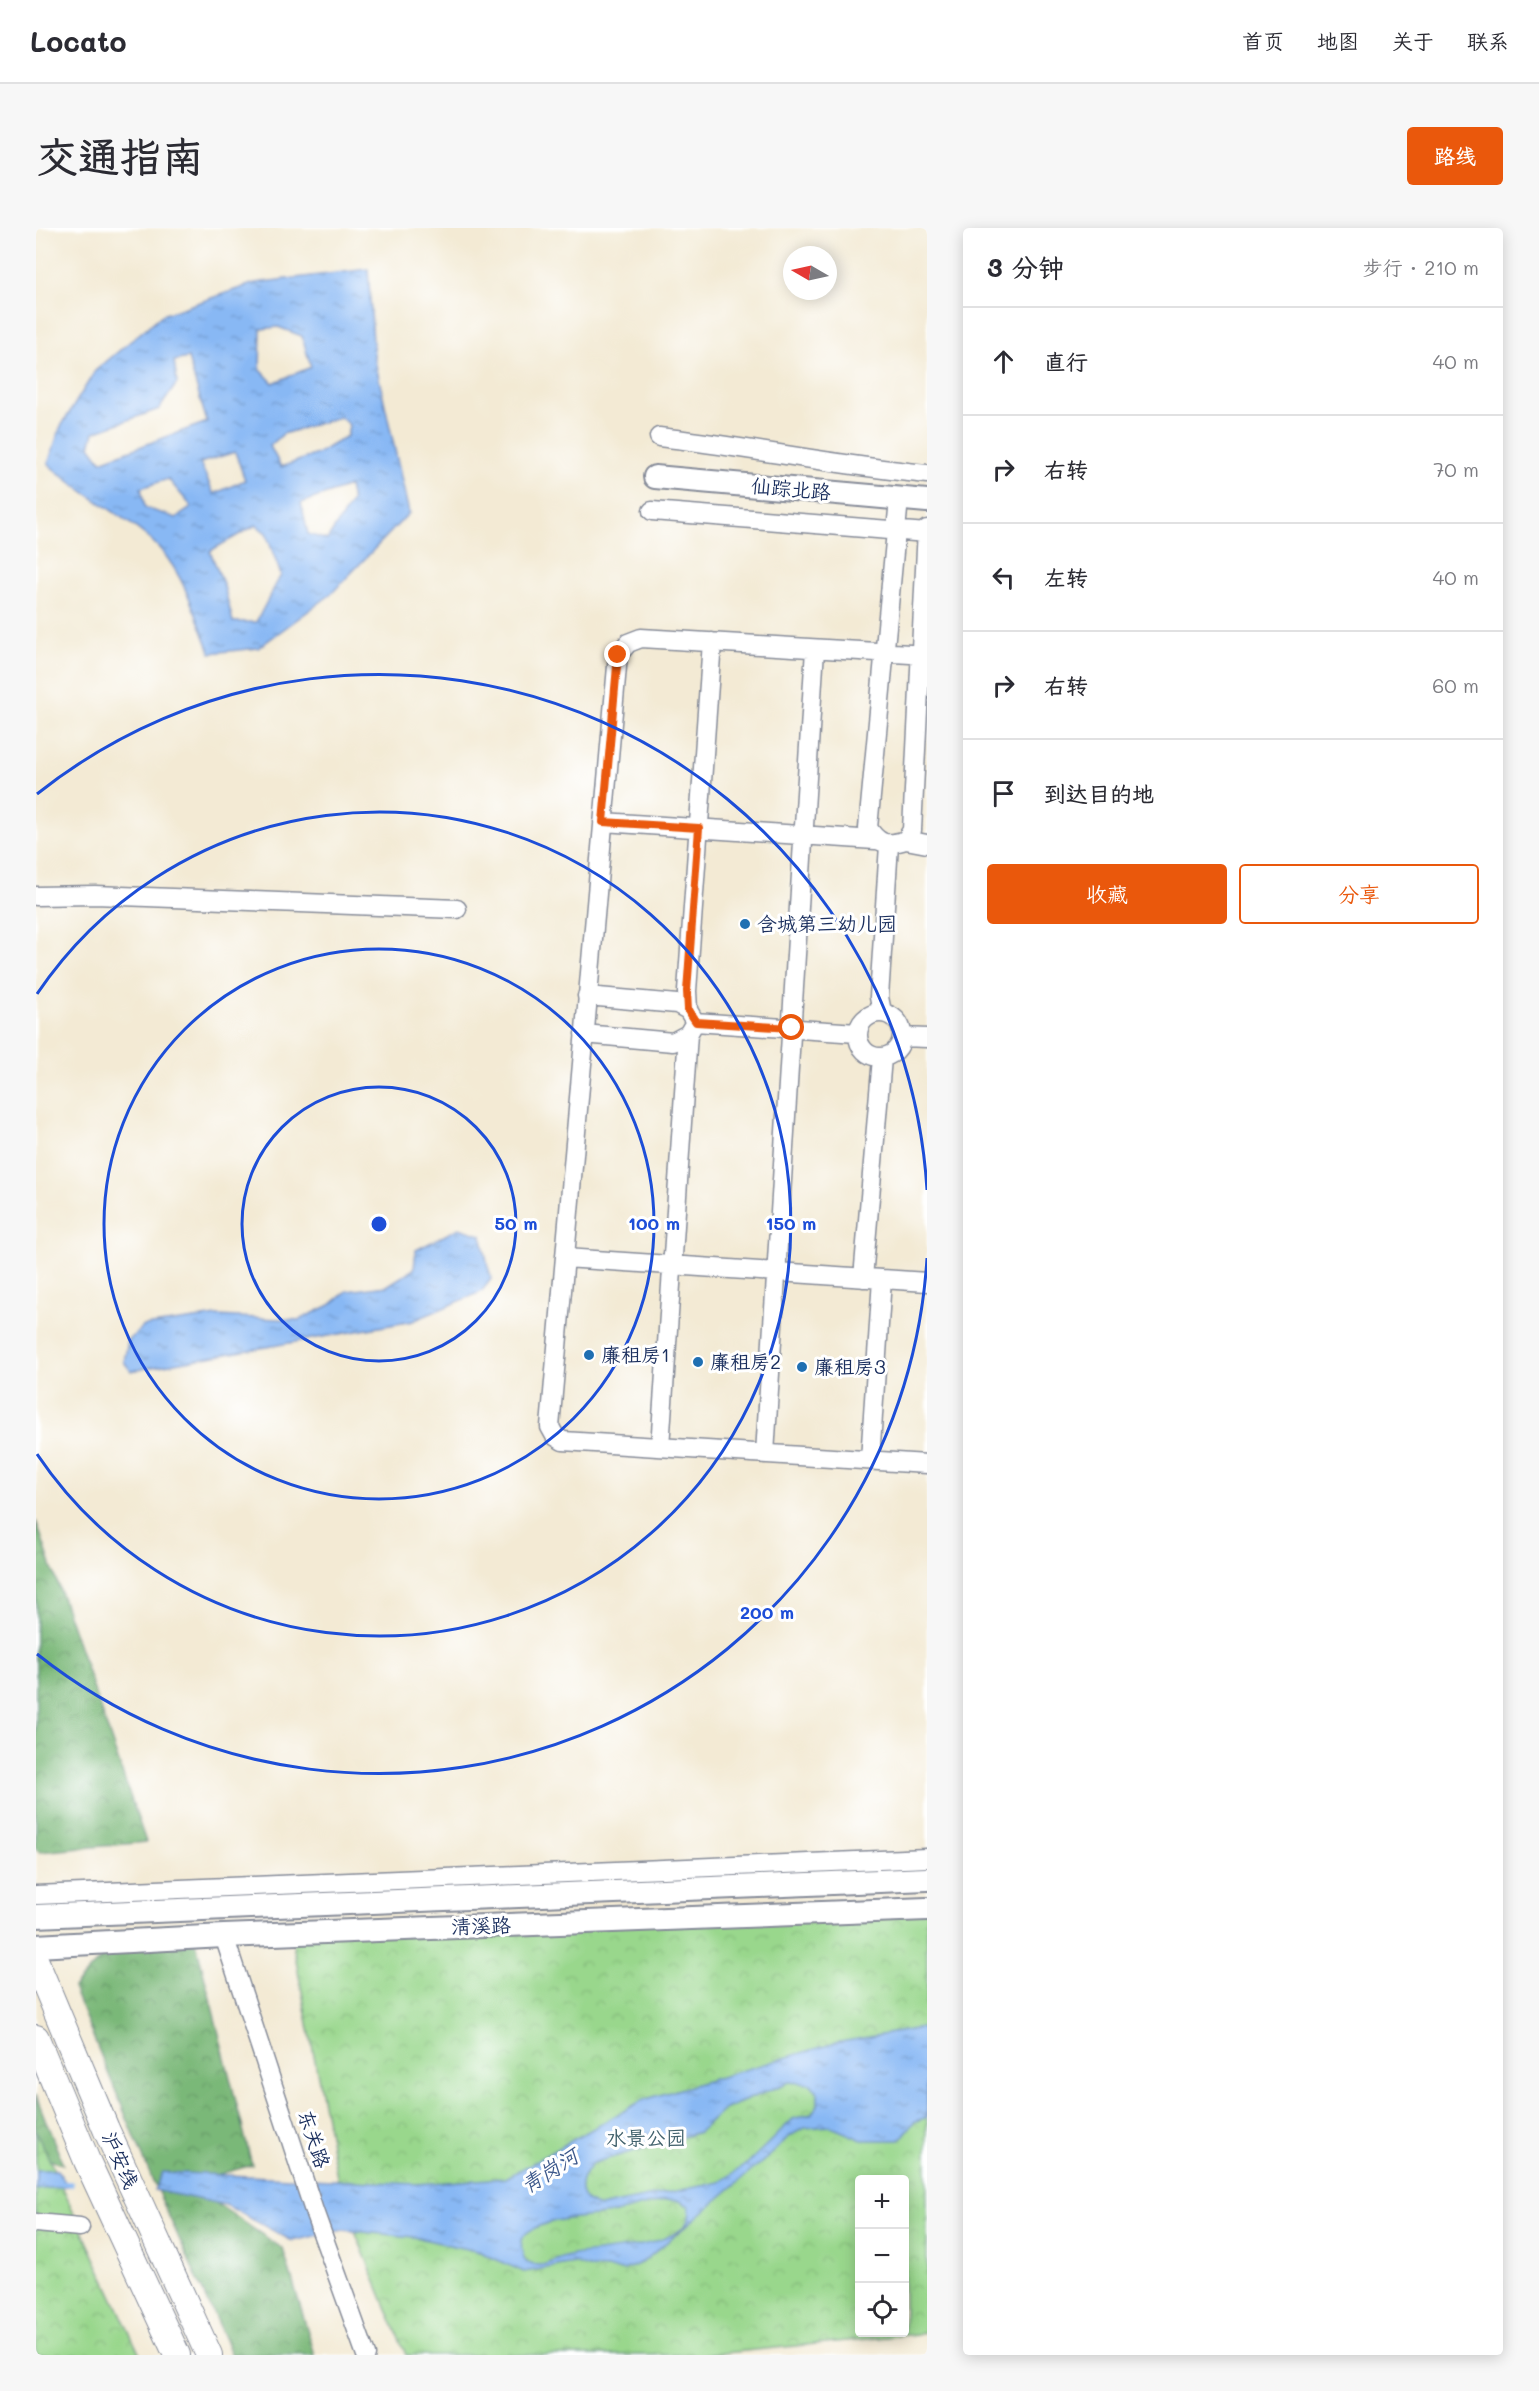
<!DOCTYPE html>
<html lang="zh">
<meta charset="utf-8">
<style>
:root{--surface:#fff;--page:#f7f7f7;--text:#2b2b33;--muted:#7c7c81;--line:#e1e1e2;--accent:#ea580c}
body{margin:0;font-family:Mali,"LXGW WenKai TC",sans-serif;background:var(--page);color:var(--text)}
.controls{position:absolute;right:18px;bottom:18px;display:grid;overflow:hidden;border-radius:6px;box-shadow:0 3px 15px #0003}
.controls button{width:54px;height:54px;display:grid;place-items:center;padding:0;border:0;border-bottom:2px solid var(--line);background:var(--surface);color:var(--text);font:30px sans-serif}
.compass{position:absolute;left:747px;top:18px;width:54px;height:54px;border-radius:50%;background:var(--surface);box-shadow:0 3px 15px #0003;rotate:279deg}
.stop{position:absolute;width:18px;height:18px;margin:-14px;border:4px solid #ea580c;border-radius:50%;background:#fff}
.stop.end{background:#ea580c;border-color:#fff;box-shadow:0 2px 6px #0008}
.list{margin:0;padding:0;list-style:none}
h2{display:flex;justify-content:space-between;align-items:center;height:78px;margin:0;padding:0 24px;font-size:26px}
h2 small{font-size:20px;font-weight:400;color:var(--muted)}
.list li{display:grid;grid-template-columns:39px 1fr auto;gap:18px;align-items:center;box-sizing:border-box;height:108px;padding:0 24px;border-top:2px solid var(--line)}
.list b{display:block;font-size:22px;white-space:nowrap}
.list em{font-size:20px;font-style:normal;color:var(--muted)}
.actions{display:flex;gap:12px;padding:18px 24px}
.actions a{flex:1;padding:14px 0;border:2px solid var(--accent);border-radius:6px;text-align:center;font-size:21px;color:var(--accent)}
.actions .main{background:var(--accent);color:#fff}
.icon{flex:none;width:33px;height:33px;fill:none;stroke:currentColor;stroke-width:2;stroke-linecap:round;stroke-linejoin:round}
.map{position:relative;flex:none;width:891px;height:2127px;overflow:hidden;border-radius:6px}
header{display:flex;align-items:center;gap:36px;box-sizing:border-box;height:84px;padding:0 30px;background:var(--surface);border-bottom:2px solid var(--line)}
header strong{font-size:28px}
nav{display:flex;gap:33px;margin-inline-start:auto;font-size:21px}
.intro{display:flex;align-items:center;justify-content:space-between;box-sizing:border-box;height:144px;padding:0 36px}
h1{margin:0;font-size:42px}
.button{padding:15px 27px;border-radius:6px;background:var(--accent);color:#fff;font-size:21px;font-weight:700}
main{display:flex;gap:36px;padding:0 36px}
aside{flex:1;background:var(--surface);border-radius:6px;box-shadow:0 3px 15px #0003}
.map>svg:first-child{display:block}
.forest{fill:url(#forest-crowns);stroke:#4a746b;stroke-width:1.5}
.park{fill:url(#park-crowns);stroke:#5a8375;stroke-width:1.5;fill-rule:evenodd}
.water{fill:url(#water-ripples);stroke:#5274a9;stroke-width:1.5;fill-rule:evenodd}
.lines{fill:none;stroke-linecap:round;stroke-linejoin:round}
.stream{stroke:#88b8f4;stroke-width:5}
.minor-casing{stroke:#878c99;stroke-width:21}
.major-casing{stroke:#878c99;stroke-width:26}
.highway-casing{stroke:#878c99;stroke-width:28}
.minor{stroke:#fff;stroke-width:18}
.major{stroke:#fff;stroke-width:22}
.highway{stroke:#fff;stroke-width:26}
.route{stroke:#ea580c;stroke-width:8}
.ring{fill:none;stroke:#1d4ed8;stroke-width:3}
.poi-dot{fill:#1f6fb2;stroke:#fff;stroke-width:2}
.labels{text-anchor:middle;stroke-width:6;stroke-linejoin:round;paint-order:stroke}
.street-label{font-size:20px;fill:#1b2f5e;stroke:#fff}
.poi-label{font-size:20px;fill:#1b2f5e;stroke:#fff;text-anchor:start}
.park-label{font-size:20px;fill:#41616c;stroke:#fff}
.water-label{font-size:21px;font-style:italic;fill:#3c588b;stroke:#fff}
.centre{fill:#1d4ed8;stroke:#fff;stroke-width:3}
.ring-label{font-size:18px;text-anchor:middle;font-weight:bold;fill:#1d4ed8;stroke:#fff;stroke-width:6;stroke-linejoin:round;paint-order:stroke}
</style>
<header>
<strong>Locato</strong>
<nav><a>首页</a><a>地图</a><a>关于</a><a>联系</a></nav>
</header>
<div class="intro"><h1>交通指南</h1><a class="button">路线</a></div>
<main>
<div class="map">
<svg width="891" height="2127" viewBox="0 0 891 2127">
<defs>
<pattern id="forest-crowns" width="20" height="18" patternUnits="userSpaceOnUse" patternTransform="scale(1.5)"><rect width="20" height="18" fill="#7ab878"/><path d="M2 6a3 3 0 1 1 6 0M12 15a3 3 0 1 1 6 0" fill="none" stroke="#639666"/></pattern>
<pattern id="park-crowns" width="20" height="18" patternUnits="userSpaceOnUse" patternTransform="scale(1.5)"><rect width="20" height="18" fill="#99d78c"/><path d="M2 6a3 3 0 1 1 6 0M12 15a3 3 0 1 1 6 0" fill="none" stroke="#83b97b"/></pattern>
<pattern id="water-ripples" width="26" height="14" patternUnits="userSpaceOnUse" patternTransform="scale(1.5)"><rect width="26" height="14" fill="#88b8f4"/><path d="M2 4q2-2 4 0t4 0M15 11q2-2 4 0t4 0" fill="none" stroke="#6e96c9"/></pattern>
</defs>
<rect width="100%" height="100%" fill="#fff"/>
<filter id="ink" filterUnits="userSpaceOnUse"><feTurbulence type="fractalNoise" baseFrequency=".0167" numOctaves="2"/><feDisplacementMap in="SourceGraphic" scale="12" xChannelSelector="R" yChannelSelector="G"/><feConvolveMatrix kernelMatrix="1 2 1 2 8 2 1 2 1" color-interpolation-filters="sRGB"/></filter>
<filter id="wash" filterUnits="userSpaceOnUse"><feTurbulence type="fractalNoise" baseFrequency=".008" numOctaves="4" result="noise"/><feDisplacementMap in="SourceGraphic" scale="24" xChannelSelector="R" yChannelSelector="G"/><feGaussianBlur stdDeviation="1.35" result="paint"/><feColorMatrix in="noise" values="0 0 0 0 0 0 0 0 0 0 0 0 0 0 0 0 0 1.4 0 .05"/><feComposite in="paint" operator="in"/></filter>
<g filter="url(#wash)">
<rect width="100%" height="100%" fill="#f3ead4"/>
<path class="forest" d="M0,1293L110,1614L3,1624L0,1621Z
M160,1715L216,1937L151,1955L247,2021L279,2127H196L116,1951L37,1760L72,1722Z
M0,1868L27,1936L0,1928Z"/>
<path class="park" d="M891,1681V2105L668,2127H370L305,1970L255,1706ZM824,1952H868V2104H824Z
M0,1903L104,2127H0Z"/>
<path class="water" d="M332,41L338,128L373,285L294,367L222,420L175,425C159,387 147,340 115,312C83,284 44,265 12,236L24,200L59,143L126,87L219,55ZM242,99L266,108L275,139L237,155L224,141L225,101ZM152,130L171,194L65,233L54,218L58,204L123,181L141,155L138,133ZM304,189L313,197L311,208L281,226L245,239L234,218L247,206ZM199,224L209,252L178,266L164,235ZM132,251L156,279L140,290L109,280L105,260ZM313,258L316,273L291,312L272,306L265,275ZM220,297L230,305L245,347L220,394H197L188,358L174,323Z
M423,1000L445,1007L455,1051L445,1064L377,1093L95,1143L88,1134L92,1113L108,1098L181,1088L263,1092L294,1077L311,1063L351,1058L378,1041L380,1022Z
M891,1799V1889L878,1894L864,1912H826L793,1898L768,1900L752,1909L738,1924L607,2034L588,2042L552,2040L538,2035L488,2044L444,2024L378,2009L307,2002L256,2013L190,1977L118,1962L127,1944L380,1956L470,1950L607,1872L799,1815ZM753,1854L775,1856L782,1865V1877L775,1886L757,1891L712,1935L684,1954L564,1979C537,1971 542,1951 557,1935L663,1904L687,1882ZM629,1972L644,1973L653,1978C664,2019 562,2023 537,2027C519,2030 508,2043 490,2034C485,2025 482,2011 492,2004C516,1988 547,1991 574,1986C593,1982 611,1977 629,1972Z
M0,1942H21L32,1958L0,1962Z"/>
<g class="lines">
<path class="stream" d="M23,1955L35,1956"/>
</g>
</g>
<g filter="url(#ink)">
<g class="lines">
<g class="minor-casing">
<path id="minor" d="M623,209C713,219 801,238 891,246
M863,271L832,600C843,617 851,618 870,612L876,602L891,301
M616,283L891,305
M891,427L605,410L592,415L582,427L514,1199L519,1208L527,1213L891,1236
M567,594L839,612
M870,612L891,616
M0,668L59,667L421,681
M652,782L651,763L676,414
M846,784L843,769L853,617
M822 807a22 22 0 1 1 44 0a22 22 0 1 1-44 0Z
M659,794L821,805
M548,806L637,814L652,806L659,794L652,782L641,776L551,768
M866,809L891,810
M529,1030L891,1054
M827,1050L846,830
M624,1219L652,806
M729,1226L779,421
M834,1232L846,1051
M0,1667L891,1630
M188,1708L278,1983L330,2127
M0,1995L44,1999"/>
</g>
<g class="major-casing">
<path id="major" d="M619,249L891,273
M0,1688L891,1651
M0,1718L188,1708L891,1681"/>
</g>
<g class="highway-casing">
<path id="highway" d="M0,1734L70,1901L173,2127
M0,1810L51,1933L141,2127"/>
</g>
<use href="#minor" class="minor"/>
<use href="#major" class="major"/>
<use href="#highway" class="highway"/>
</g>
</g>
<g class="lines" filter="url(#ink)">
<path class="route" d="M582,427L567,594L663,600L651,763L652,782L660,794L756,800"/>
</g>
<g class="ring">
<circle cx="343" cy="996" r="137"/>
<circle cx="343" cy="996" r="275"/>
<path d="M1 766A412 412 0 1 1 1 1226"/>
<path d="M891 1030A549 549 0 0 1 1 1426M1 566A549 549 0 0 1 891 962"/>
</g>
<g class="poi-dot">
<circle cx="709" cy="696" r="6"/>
<circle cx="553" cy="1127" r="6"/>
<circle cx="662" cy="1134" r="6"/>
<circle cx="766" cy="1139" r="6"/>
</g>
<g class="labels">
<g class="street-label">
<text transform="translate(755 261) rotate(5)" y="7">仙踪北路</text>
<text transform="translate(445 1698) rotate(-2)" y="7">清溪路</text>
<text transform="translate(278 1911) rotate(72)" y="7">东关路</text>
<text transform="translate(84 1932) rotate(66)" y="7">沪安线</text>
</g>
<g class="poi-label">
<text x="721" y="703">含城第三幼儿园</text>
<text x="565" y="1134">廉租房1</text>
<text x="674" y="1141">廉租房2</text>
<text x="778" y="1146">廉租房3</text>
</g>
<g class="park-label">
<text x="610" y="1917">水景公园</text>
</g>
<g class="water-label">
<text transform="translate(514 1943) rotate(-32)" y="7">青岗河</text>
</g>
</g>
<circle cx="343" cy="996" r="9" class="centre"/>
<g class="ring-label">
<text x="480" y="1002">50 m</text>
<text x="618" y="1002">100 m</text>
<text x="755" y="1002">150 m</text>
<text x="731" y="1391">200 m</text>
</g>
</svg>
<div class="controls">
<button>+</button>
<button>−</button>
<button><svg class="icon" aria-label="locate" viewBox="0 0 24 24"><circle cx="12" cy="12" r="6"/><path d="M12 2v4M12 18v4M2 12h4M18 12h4"/></svg></button>
</div>
<svg class="compass" viewBox="-18 -18 36 36"><path d="M0-13l5 13h-10z" fill="#e53935"/><path d="M0 13l5-13h-10z" fill="#7c7c81"/></svg>
<div class="stop" style="left:756px;top:800px"></div>
<div class="stop end" style="left:582px;top:427px"></div>
</div>
<aside>
<h2>3 分钟<small>步行 · 210 m</small></h2>
<ul class="list">
<li><svg class="icon" aria-label="ahead" viewBox="0 0 24 24"><path d="M12 20V5M6 11l6-6 6 6"/></svg><div><b>直行</b></div><em>40 m</em></li>
<li><svg class="icon" aria-label="right" viewBox="0 0 24 24"><path d="M7 20v-9h11M14 6l5 5-5 5"/></svg><div><b>右转</b></div><em>70 m</em></li>
<li><svg class="icon" aria-label="left" viewBox="0 0 24 24"><path d="M17 20v-9H6M10 6l-5 5 5 5"/></svg><div><b>左转</b></div><em>40 m</em></li>
<li><svg class="icon" aria-label="right" viewBox="0 0 24 24"><path d="M7 20v-9h11M14 6l5 5-5 5"/></svg><div><b>右转</b></div><em>60 m</em></li>
<li><svg class="icon" aria-label="arrive" viewBox="0 0 24 24"><path d="M6 21V4h12l-3 4 3 4H6"/></svg><div><b>到达目的地</b></div></li>
</ul>
<div class="actions"><a class="main">收藏</a><a>分享</a></div>
</aside>
</main>
